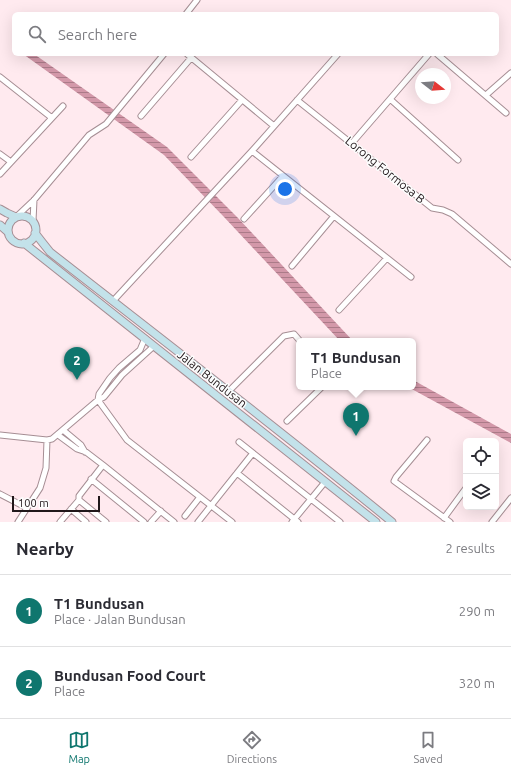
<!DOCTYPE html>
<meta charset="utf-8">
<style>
:root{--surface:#fff;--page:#f2f2f3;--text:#2b2b33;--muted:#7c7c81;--line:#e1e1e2;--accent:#0f766e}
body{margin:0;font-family:Ubuntu,sans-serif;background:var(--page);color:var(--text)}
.controls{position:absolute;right:12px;bottom:12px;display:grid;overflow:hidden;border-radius:6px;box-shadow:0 4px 16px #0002}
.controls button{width:36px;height:36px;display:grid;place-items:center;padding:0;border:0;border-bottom:1px solid var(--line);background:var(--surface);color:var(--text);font:20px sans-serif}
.compass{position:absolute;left:415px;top:68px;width:36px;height:36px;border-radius:50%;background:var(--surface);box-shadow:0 4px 16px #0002;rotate:107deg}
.scale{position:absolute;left:12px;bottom:10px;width:88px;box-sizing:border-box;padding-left:4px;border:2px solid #20171a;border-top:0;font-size:11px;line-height:14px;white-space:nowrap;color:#20171a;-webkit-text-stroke:3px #fdfdfd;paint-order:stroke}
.you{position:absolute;left:285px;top:189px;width:14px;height:14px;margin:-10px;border:3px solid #fff;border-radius:50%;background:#1a73e8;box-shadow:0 0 0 6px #1a73e833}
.badge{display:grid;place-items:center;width:26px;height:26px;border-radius:50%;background:var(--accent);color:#fff;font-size:13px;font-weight:700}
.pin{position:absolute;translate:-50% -33px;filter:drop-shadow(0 1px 2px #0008)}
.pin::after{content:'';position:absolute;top:21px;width:14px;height:12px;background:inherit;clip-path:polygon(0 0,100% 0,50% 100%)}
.popup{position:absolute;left:296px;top:338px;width:120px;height:52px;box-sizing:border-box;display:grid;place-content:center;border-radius:6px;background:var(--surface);filter:drop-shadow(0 1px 3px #0005);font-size:13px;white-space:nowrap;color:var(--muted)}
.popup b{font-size:15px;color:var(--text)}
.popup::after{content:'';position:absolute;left:50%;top:100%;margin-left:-8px;border:8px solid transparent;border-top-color:var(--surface)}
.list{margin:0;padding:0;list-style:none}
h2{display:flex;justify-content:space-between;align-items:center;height:52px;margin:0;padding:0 16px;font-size:17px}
h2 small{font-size:13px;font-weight:400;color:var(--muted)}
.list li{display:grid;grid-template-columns:26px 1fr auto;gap:12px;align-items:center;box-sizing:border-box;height:72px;padding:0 16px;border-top:1px solid var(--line)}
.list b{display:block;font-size:15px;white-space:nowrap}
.list p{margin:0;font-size:13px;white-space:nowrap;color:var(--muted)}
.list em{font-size:13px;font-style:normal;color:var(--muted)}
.icon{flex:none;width:22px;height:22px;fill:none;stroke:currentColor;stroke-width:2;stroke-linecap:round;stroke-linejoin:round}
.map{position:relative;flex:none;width:511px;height:522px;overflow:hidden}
.search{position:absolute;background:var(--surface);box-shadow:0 4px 16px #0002;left:12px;right:12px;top:12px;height:44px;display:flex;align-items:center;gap:10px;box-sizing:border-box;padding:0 14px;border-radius:6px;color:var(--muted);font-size:15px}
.sheet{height:196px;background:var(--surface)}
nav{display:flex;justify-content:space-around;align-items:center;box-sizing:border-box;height:56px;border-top:1px solid var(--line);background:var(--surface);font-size:11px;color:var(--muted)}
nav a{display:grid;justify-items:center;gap:2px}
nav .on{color:var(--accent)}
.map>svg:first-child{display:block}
.water{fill:url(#water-rules)}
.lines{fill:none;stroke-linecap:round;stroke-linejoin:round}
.minor-casing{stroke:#a68e94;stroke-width:7}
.secondary-casing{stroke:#a68e94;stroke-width:9}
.minor{stroke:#fff;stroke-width:5}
.secondary{stroke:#c3e2ea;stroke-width:7}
.labels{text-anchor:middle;stroke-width:3;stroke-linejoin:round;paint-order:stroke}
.street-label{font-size:12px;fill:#20171a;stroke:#fdfdfd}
</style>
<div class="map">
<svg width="511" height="522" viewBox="0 0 511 522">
<defs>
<pattern id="water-rules" width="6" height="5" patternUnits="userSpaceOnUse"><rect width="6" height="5" fill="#d398a9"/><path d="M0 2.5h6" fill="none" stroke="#ab7b89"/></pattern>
</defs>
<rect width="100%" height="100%" fill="#ffeaef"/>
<path class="water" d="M23,54H34L167,147L238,218L353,341H340L224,217L164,155Z
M413,380L511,434V443L408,387H413Z"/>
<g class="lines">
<g class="minor-casing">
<path id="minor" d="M186,14L197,0
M187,54L274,126
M437,54L506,113
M0,77L52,118
M486,95L511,73
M390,99L458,160
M297,100L432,208L443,210L452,214L511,264
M141,116L191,58
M352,143L429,54
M252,151L411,277
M0,154L11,162
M191,157L242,100
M0,174L63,106
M16,217L34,200L89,135L106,124L164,54
M244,219L283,176
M33,221L34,200
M292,266L334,216
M113,301L252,151L338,54
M339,310L387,258
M145,338L140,350L119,368L110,378L99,394L98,400L127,440L232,522
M229,391L284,336L294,334L300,341
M287,421L322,387
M63,430L81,445L85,452
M0,435L47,440L52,439L98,400L104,397L122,375L154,346
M58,435L77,449L86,452L103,465L174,522
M427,440L396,477L394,481L450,522
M239,442L340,522
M103,465L79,496V500L106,522
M237,473L298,522
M91,479L144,522
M0,494L27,508
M71,509L86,522
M185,516L200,497
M444,518L466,488
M18,522L40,488L46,468L47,440
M60,522L79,500
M151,522L161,511
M198,522L253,453
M292,522L325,482
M492,522L511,498"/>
</g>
<g class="secondary-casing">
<path id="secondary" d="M0,209L7,213L16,217
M8 230a14 14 0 1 1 28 0a14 14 0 1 1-28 0Z
M0,225L8,232
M35,233L42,242L50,252C165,342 280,430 392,522
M24,243L376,522"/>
</g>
<use href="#minor" class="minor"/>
<use href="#secondary" class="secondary"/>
</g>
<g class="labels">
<g class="street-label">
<text transform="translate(385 170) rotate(39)" y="4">Lorong Formosa B</text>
<text transform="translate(212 379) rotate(38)" y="4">Jalan Bundusan</text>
</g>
</g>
</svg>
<div class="controls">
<button><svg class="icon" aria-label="locate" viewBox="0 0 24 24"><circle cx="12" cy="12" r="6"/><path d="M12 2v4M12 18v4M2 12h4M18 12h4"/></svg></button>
<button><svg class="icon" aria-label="layers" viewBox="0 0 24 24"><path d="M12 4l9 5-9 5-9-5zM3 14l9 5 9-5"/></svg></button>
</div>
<svg class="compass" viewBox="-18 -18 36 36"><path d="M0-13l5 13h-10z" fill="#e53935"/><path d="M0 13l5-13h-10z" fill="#7c7c81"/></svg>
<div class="scale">100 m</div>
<div class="you"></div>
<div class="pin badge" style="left:356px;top:436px">1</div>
<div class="popup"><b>T1 Bundusan</b>Place</div>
<div class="pin badge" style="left:77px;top:380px">2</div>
<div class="search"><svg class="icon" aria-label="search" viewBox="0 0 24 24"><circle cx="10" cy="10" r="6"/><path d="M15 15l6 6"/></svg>Search here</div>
</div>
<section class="sheet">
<h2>Nearby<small>2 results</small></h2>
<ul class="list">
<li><span class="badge">1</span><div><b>T1 Bundusan</b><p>Place · Jalan Bundusan</p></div><em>290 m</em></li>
<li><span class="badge">2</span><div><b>Bundusan Food Court</b><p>Place</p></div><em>320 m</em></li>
</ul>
</section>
<nav>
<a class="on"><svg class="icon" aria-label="map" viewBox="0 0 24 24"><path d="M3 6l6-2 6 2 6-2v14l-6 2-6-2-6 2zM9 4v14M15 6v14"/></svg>Map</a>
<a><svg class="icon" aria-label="directions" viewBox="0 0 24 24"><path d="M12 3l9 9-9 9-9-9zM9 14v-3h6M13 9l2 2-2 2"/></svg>Directions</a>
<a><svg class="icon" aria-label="saved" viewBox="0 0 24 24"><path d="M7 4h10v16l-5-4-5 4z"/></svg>Saved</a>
</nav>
